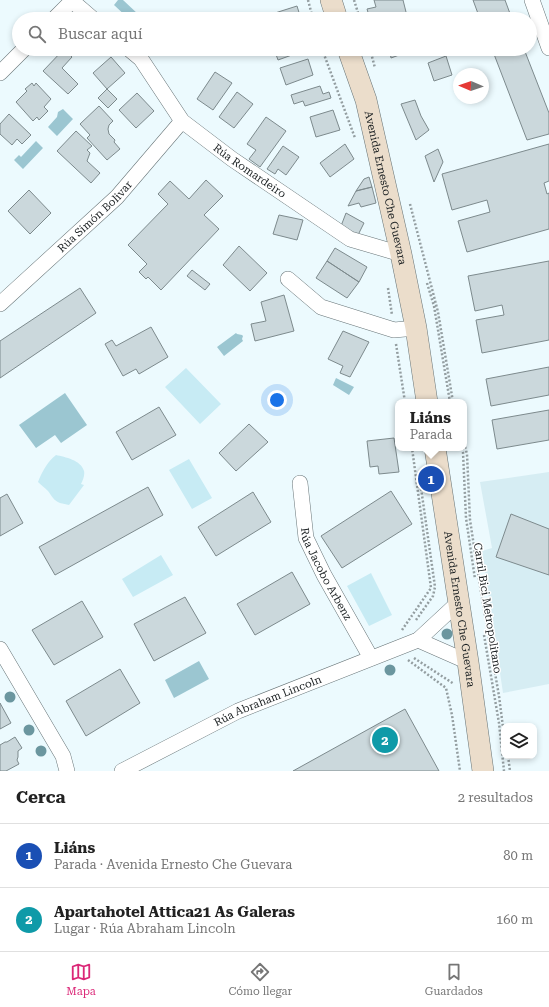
<!DOCTYPE html>
<html lang="es">
<meta charset="utf-8">
<style>
:root{--surface:#fff;--page:#f2f2f2;--text:#222;--muted:#767676;--line:#e0e0e0;--accent:#db2777}
body{margin:0;font-family:"Roboto Serif",serif;background:var(--page);color:var(--text)}
.controls{position:absolute;right:12px;bottom:12px;display:grid;overflow:hidden;border-radius:8px;box-shadow:0 2px 6px #0003}
.controls button{width:36px;height:36px;display:grid;place-items:center;padding:0;border:0;border-bottom:1px solid var(--line);background:var(--surface);color:var(--text);font:20px sans-serif}
.compass{position:absolute;left:453px;top:68px;width:36px;height:36px;border-radius:50%;background:var(--surface);box-shadow:0 2px 6px #0003;rotate:272deg}
.you{position:absolute;left:277px;top:400px;width:14px;height:14px;margin:-10px;border:3px solid #fff;border-radius:50%;background:#1a73e8;box-shadow:0 0 0 6px #1a73e833}
.badge{display:grid;place-items:center;width:26px;height:26px;border-radius:50%;background:var(--accent);color:#fff;font-size:13px;font-weight:700}
.pin{position:absolute;translate:-50% -50%;border:2px solid #fff;box-shadow:0 1px 4px #0006}
.popup{position:absolute;left:395px;top:399px;width:72px;height:52px;box-sizing:border-box;display:grid;place-content:center;border-radius:8px;background:var(--surface);filter:drop-shadow(0 1px 3px #0005);font-size:13px;white-space:nowrap;color:var(--muted)}
.popup b{font-size:15px;color:var(--text)}
.popup::after{content:'';position:absolute;left:50%;top:100%;margin-left:-8px;border:8px solid transparent;border-top-color:var(--surface)}
.list{margin:0;padding:0;list-style:none}
h2{display:flex;justify-content:space-between;align-items:center;height:52px;margin:0;padding:0 16px;font-size:17px}
h2 small{font-size:13px;font-weight:400;color:var(--muted)}
.list li{display:grid;grid-template-columns:26px 1fr auto;gap:12px;align-items:center;box-sizing:border-box;height:64px;padding:0 16px;border-top:1px solid var(--line)}
.list b{display:block;font-size:15px;white-space:nowrap}
.list p{margin:0;font-size:13px;white-space:nowrap;color:var(--muted)}
.list em{font-size:13px;font-style:normal;color:var(--muted)}
.icon{flex:none;width:22px;height:22px;fill:none;stroke:currentColor;stroke-width:2;stroke-linecap:round;stroke-linejoin:round}
.map{position:relative;flex:none;width:549px;height:771px;overflow:hidden}
.search{position:absolute;background:var(--surface);box-shadow:0 2px 6px #0003;left:12px;right:12px;top:12px;height:44px;display:flex;align-items:center;gap:10px;box-sizing:border-box;padding:0 14px;border-radius:22px;color:var(--muted);font-size:15px}
.sheet{height:180px;background:var(--surface)}
nav{display:flex;justify-content:space-around;align-items:center;box-sizing:border-box;height:56px;border-top:1px solid var(--line);background:var(--surface);font-size:11px;color:var(--muted)}
nav a{display:grid;justify-items:center;gap:2px}
nav .on{color:var(--accent)}
.map>svg:first-child{display:block}
.built{fill:#d6edf3}
.green{fill:#c7ebf4}
.water{fill:#9bc6d1}
.building{fill:#cbd8dc;stroke:#7d8a8d}
.lines{fill:none;stroke-linecap:round;stroke-linejoin:round}
.minor-casing{stroke:#687578;stroke-width:16}
.secondary-casing{stroke:#687578;stroke-width:22}
.path{stroke:#949ea1;stroke-width:2.5;stroke-dasharray:2 2;stroke-linecap:butt}
.minor{stroke:#fff;stroke-width:15}
.secondary{stroke:#ebddcb;stroke-width:21}
.tree{fill:#6b969f}
.labels{text-anchor:middle;stroke-width:3;stroke-linejoin:round;paint-order:stroke}
.street-label{font-size:11px;fill:#1c2123;stroke:#fff}
</style>
<div class="map">
<svg width="549" height="771" viewBox="0 0 549 771">
<rect width="100%" height="100%" fill="#ecfafe"/>
<path class="built" d="M549,472V684L503,693L482,551L492,548L480,482Z"/>
<path class="green" d="M186,368L221,404L200,424L165,387Z
M56,455C65,457 81,460 84,471C85,475 83,480 81,484L84,485L69,505C66,504 63,504 60,503C54,501 51,495 48,491C45,488 41,485 38,482C42,472 47,462 56,455Z
M189,459L212,498L192,509L169,470Z
M161,555L173,575L133,597L122,579Z
M371,573L392,615L369,626L347,586Z"/>
<path class="water" d="M118,0H123L139,15L136,19H129L114,5Z
M63,109L73,119L57,136L48,127L57,117L58,112Z
M36,141L43,148L23,169L14,160L19,155L21,157Z
M236,333L237,334L242,335L243,336L242,339L243,341L224,356L217,347Z
M336,378L354,387L349,395L333,385Z
M65,393L87,425L61,443L55,435L36,448L19,425Z
M199,661L209,679L174,698L165,680Z"/>
<path class="building" d="M374,0H403L407,16L400,19H370L367,9L376,7Z
M473,0H505L512,19H480Z
M297,6L301,19H277L275,13Z
M64,49L72,57L62,68L78,84L68,94L43,71Z
M274,49H302L303,51L278,60Z
M380,49H410V51L391,58L390,52L382,54Z
M492,49H524L549,113V134L527,140Z
M446,56L452,75L434,81L428,63Z
M111,57L125,73L107,89L93,73Z
M308,59L313,75L286,85L280,68Z
M215,72L232,83L213,110L197,99Z
M32,83L34,86L36,83L51,99L44,107L48,111L39,120L37,117L33,121L16,102L27,91L25,89Z
M320,86L323,94L329,92L331,98L305,106L303,101L294,104L291,95Z
M107,89L117,99L108,108L98,98Z
M237,92L253,104L234,128L219,117Z
M137,93L154,111L136,128L119,110Z
M415,100L421,116L429,130L416,140L401,104Z
M99,106L113,121L109,125L108,129L109,134L115,140L114,142L120,149L107,160L87,138L90,135L80,124Z
M333,110L340,130L316,137L310,117Z
M9,114L31,135L22,144L17,139L12,145L0,134V124Z
M266,117L286,131L260,167L249,159L256,150L247,144Z
M76,131L92,146L87,150L90,153L87,161L100,173L91,183L57,151Z
M345,144L354,159L330,177L320,163Z
M549,144V181L544,183L547,194L549,193V229L467,252L458,221L490,212L487,200L452,210L442,174Z
M283,146L299,157L286,175L278,169L275,174L267,169Z
M438,149L443,162L434,182L425,156Z
M369,177L372,187L356,191L364,179Z
M206,180L223,196L204,215L219,229L161,290L148,277L146,279L139,272L147,264L128,245L168,204L158,194L170,181L189,199Z
M372,187L376,203L361,207L359,203L348,206L356,191Z
M29,190L51,213L30,234L8,211Z
M346,213L364,223L358,235L341,226Z
M279,215L303,220L297,240L273,234Z
M239,246L267,273L250,291L223,265Z
M335,248L367,267L359,282L327,261Z
M327,261L359,282L347,298L316,278Z
M549,261V340L482,353L476,320L504,315L502,305L475,311L468,276Z
M192,270L210,284L205,290L187,276Z
M80,288L96,313L0,378V341Z
M284,295L294,331L255,341L251,324L266,321L261,302Z
M151,327L168,357L139,374L136,369L123,376L105,344L112,340L116,346Z
M343,331L369,342L350,377L340,373L343,366L328,359Z
M549,367V395L491,406L486,379Z
M159,407L176,435L132,460L116,432Z
M549,410V440L497,449L492,420Z
M249,424L268,442L236,471L219,453Z
M394,438L399,472L379,474L378,466L370,467L367,441Z
M148,487L163,515L55,575L39,547Z
M391,491L412,524L342,568L321,536Z
M253,492L271,522L216,556L198,527Z
M7,494L23,523L0,536V498Z
M511,514L549,529V575L496,557Z
M292,572L310,604L255,635L237,604Z
M185,597L206,633L154,661L134,624Z
M82,601L103,637L54,665L32,630Z
M120,669L140,703L86,736L66,701Z
M0,703L11,723L0,729Z
M405,709L439,771H293Z
M15,737L22,748L18,751V757L17,760L19,764L6,771H0V745L5,742H7Z"/>
<g class="lines">
<g class="minor-casing">
<g id="minor">
<path d="M71,0L93,19"/>
<path d="M532,0L549,48"/>
<path d="M54,19L73,0"/>
<path id="s1" d="M129,49L141,59L182,121L232,159L350,239L401,254"/>
<path d="M0,73L24,49"/>
<path d="M288,279L321,307L394,330L416,328"/>
<path id="s2" d="M0,304L117,197L182,121"/>
<path id="s3" d="M300,483L306,538L324,575L371,658"/>
<path d="M418,640L468,662"/>
<path d="M0,649L63,756L67,771"/>
<path id="s4" d="M122,771L238,711L418,640L459,602"/>
</g>
</g>
<g class="secondary-casing">
<g id="secondary">
<path d="M331,0L337,19"/>
<path id="s5" d="M348,49L366,100L401,254L416,328L427,402"/>
<path id="s6" d="M435,448L468,662L483,771"/>
</g>
</g>
<path class="path" d="M308,0L313,19
M354,0L360,19
M322,49L355,138
M370,49L375,68
M410,204L438,312L453,402
M427,283L434,306L450,402
M388,288L392,315
M396,344L405,402
M464,443L467,454L470,520L481,592L499,696L504,735
M462,448L463,452L466,518L475,579
M416,620L433,596L435,587L421,488
M402,630L431,588L412,448
M484,635L499,723L504,771
M414,658L454,684
M408,660L446,688L452,715L460,771
M508,756L510,771"/>
<use href="#minor" class="minor"/>
<use href="#secondary" class="secondary"/>
</g>
<g class="tree">
<circle cx="447" cy="634" r="5.5"/>
<circle cx="390" cy="670" r="5.5"/>
<circle cx="10" cy="697" r="5.5"/>
<circle cx="29" cy="730" r="5.5"/>
<circle cx="41" cy="751" r="5.5"/>
</g>
<g class="labels">
<g class="street-label">
<text dy="4" stroke="none"><textPath href="#s1" startOffset="174">Rúa Romardeiro</textPath></text>
<text dy="4" stroke="none"><textPath href="#s5" startOffset="144">Avenida Ernesto Che Guevara</textPath></text>
<text dy="4" stroke="none"><textPath href="#s2" startOffset="129">Rúa Simón Bolivar</textPath></text>
<text dy="4" stroke="none"><textPath href="#s3" startOffset="96">Rúa Jacobo Arbenz</textPath></text>
<text transform="translate(488 608) rotate(81)" y="4">Carril Bici Metropolitano</text>
<text dy="4" stroke="none"><textPath href="#s6" startOffset="163">Avenida Ernesto Che Guevara</textPath></text>
<text dy="4" stroke="none"><textPath href="#s4" startOffset="162">Rúa Abraham Lincoln</textPath></text>
</g>
</g>
</svg>
<div class="controls">
<button><svg class="icon" aria-label="layers" viewBox="0 0 24 24"><path d="M12 4l9 5-9 5-9-5zM3 14l9 5 9-5"/></svg></button>
</div>
<svg class="compass" viewBox="-18 -18 36 36"><path d="M0-13l5 13h-10z" fill="#e53935"/><path d="M0 13l5-13h-10z" fill="#767676"/></svg>
<div class="you"></div>
<div class="pin badge" style="left:431px;top:479px;background:#1a4fb4">1</div>
<div class="popup"><b>Liáns</b>Parada</div>
<div class="pin badge" style="left:385px;top:740px;background:#0f9aa8">2</div>
<div class="search"><svg class="icon" aria-label="search" viewBox="0 0 24 24"><circle cx="10" cy="10" r="6"/><path d="M15 15l6 6"/></svg>Buscar aquí</div>
</div>
<section class="sheet">
<h2>Cerca<small>2 resultados</small></h2>
<ul class="list">
<li><span class="badge" style="background:#1a4fb4">1</span><div><b>Liáns</b><p>Parada · Avenida Ernesto Che Guevara</p></div><em>80 m</em></li>
<li><span class="badge" style="background:#0f9aa8">2</span><div><b>Apartahotel Attica21 As Galeras</b><p>Lugar · Rúa Abraham Lincoln</p></div><em>160 m</em></li>
</ul>
</section>
<nav>
<a class="on"><svg class="icon" aria-label="map" viewBox="0 0 24 24"><path d="M3 6l6-2 6 2 6-2v14l-6 2-6-2-6 2zM9 4v14M15 6v14"/></svg>Mapa</a>
<a><svg class="icon" aria-label="directions" viewBox="0 0 24 24"><path d="M12 3l9 9-9 9-9-9zM9 14v-3h6M13 9l2 2-2 2"/></svg>Cómo llegar</a>
<a><svg class="icon" aria-label="saved" viewBox="0 0 24 24"><path d="M7 4h10v16l-5-4-5 4z"/></svg>Guardados</a>
</nav>
